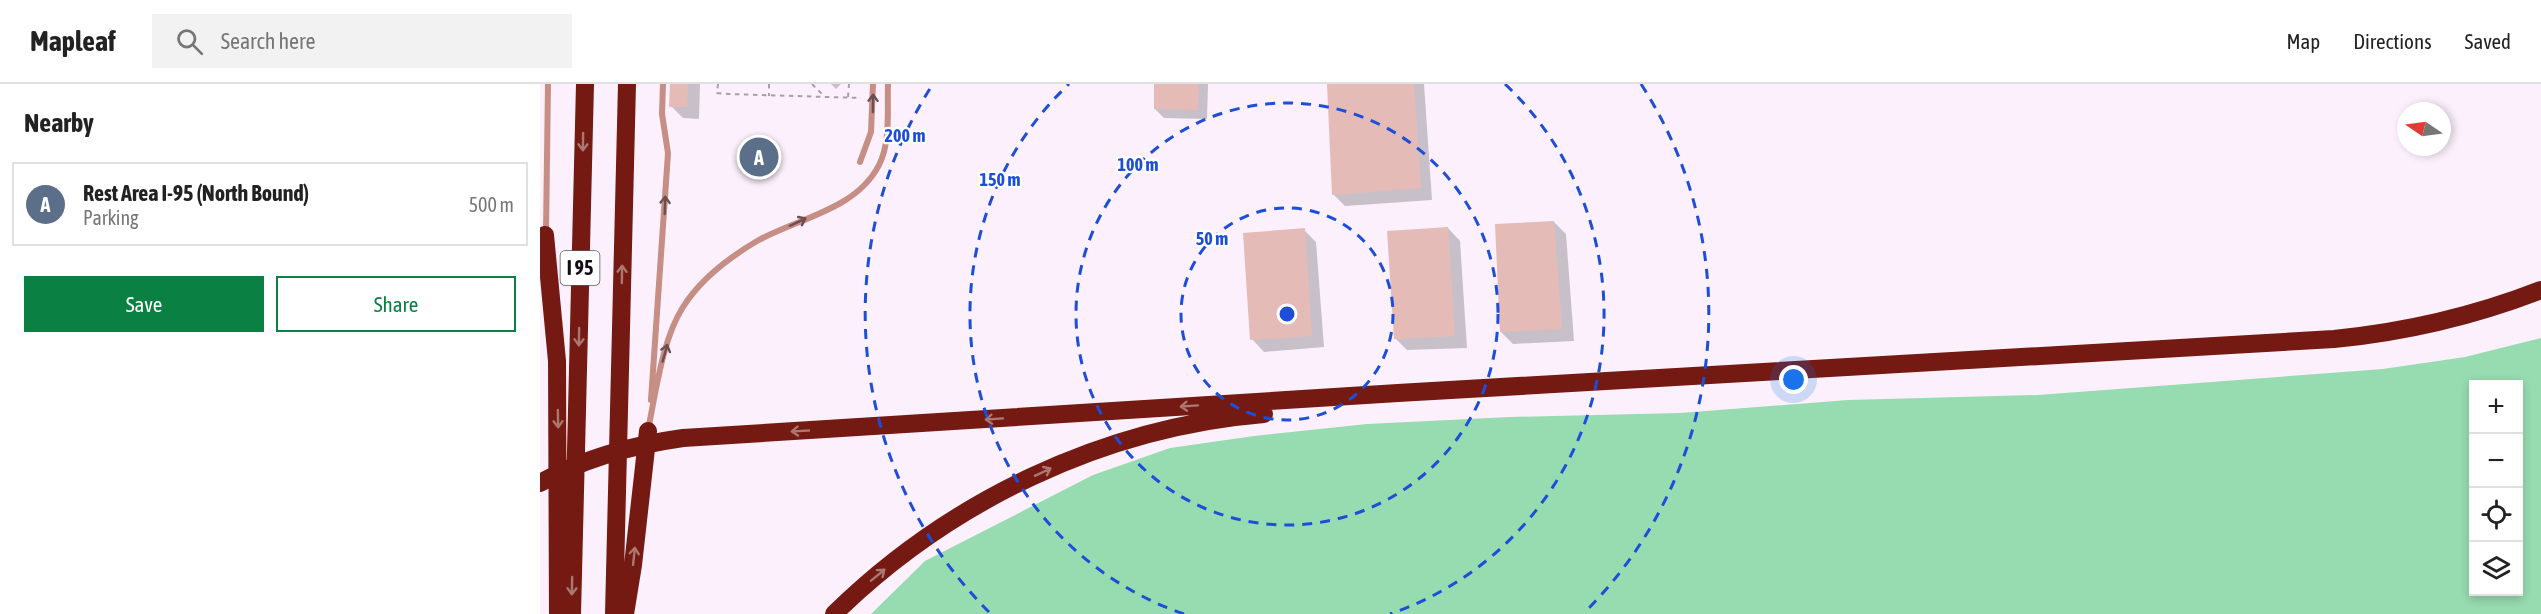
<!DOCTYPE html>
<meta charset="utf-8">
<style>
:root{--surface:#fff;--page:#f2f2f2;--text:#222;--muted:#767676;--line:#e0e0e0;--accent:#0b8043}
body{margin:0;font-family:"Asap Condensed",sans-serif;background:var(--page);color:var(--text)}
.controls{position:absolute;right:18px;bottom:18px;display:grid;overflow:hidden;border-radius:0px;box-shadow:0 3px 9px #0003}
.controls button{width:54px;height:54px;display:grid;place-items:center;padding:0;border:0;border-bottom:2px solid var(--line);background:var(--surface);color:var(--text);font:30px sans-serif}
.compass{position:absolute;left:1857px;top:18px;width:54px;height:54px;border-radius:50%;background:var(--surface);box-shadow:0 3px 9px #0003;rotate:283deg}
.you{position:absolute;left:1254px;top:296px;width:21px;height:21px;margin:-15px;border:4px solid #fff;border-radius:50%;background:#1a73e8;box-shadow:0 0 0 9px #1a73e833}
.badge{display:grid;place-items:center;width:39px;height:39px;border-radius:50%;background:var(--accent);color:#fff;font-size:20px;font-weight:700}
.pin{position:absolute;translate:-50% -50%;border:3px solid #fff;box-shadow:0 2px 6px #0006}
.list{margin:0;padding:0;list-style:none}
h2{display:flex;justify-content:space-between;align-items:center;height:78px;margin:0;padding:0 24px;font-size:26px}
h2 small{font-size:20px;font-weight:400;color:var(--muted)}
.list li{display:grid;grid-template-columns:39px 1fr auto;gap:18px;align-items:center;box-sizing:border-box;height:84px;margin:0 12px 12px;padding:0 12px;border:2px solid var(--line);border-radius:0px}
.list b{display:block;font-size:22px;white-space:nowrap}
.list p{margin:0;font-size:20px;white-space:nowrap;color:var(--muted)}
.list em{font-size:20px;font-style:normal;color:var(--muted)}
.actions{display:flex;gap:12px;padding:18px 24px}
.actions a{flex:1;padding:14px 0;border:2px solid var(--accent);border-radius:0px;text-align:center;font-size:21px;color:var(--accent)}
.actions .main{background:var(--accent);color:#fff}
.icon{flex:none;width:33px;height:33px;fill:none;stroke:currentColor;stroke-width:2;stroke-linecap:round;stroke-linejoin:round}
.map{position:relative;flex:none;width:2001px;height:530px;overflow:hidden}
header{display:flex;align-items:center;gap:36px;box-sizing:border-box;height:84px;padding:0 30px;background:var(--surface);border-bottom:2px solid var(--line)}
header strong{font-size:28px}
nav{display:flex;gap:33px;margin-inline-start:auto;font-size:21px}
.search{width:420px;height:54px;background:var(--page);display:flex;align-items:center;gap:15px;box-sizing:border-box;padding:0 21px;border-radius:0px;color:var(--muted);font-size:22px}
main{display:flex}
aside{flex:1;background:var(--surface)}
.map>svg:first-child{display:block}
.green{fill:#97dbb0;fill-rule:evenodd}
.shadow{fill:#0003}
.building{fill:#e5bbb8}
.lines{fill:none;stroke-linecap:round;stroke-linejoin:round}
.path{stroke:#a89fa9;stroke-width:2;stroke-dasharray:4.5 4.5;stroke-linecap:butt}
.lane{stroke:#c68e85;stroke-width:6}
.highway{stroke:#741a13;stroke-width:18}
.oneway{stroke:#6e4e4e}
.oneway2{stroke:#ac7671}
.ring{fill:none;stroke:#1d4ed8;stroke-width:3;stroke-dasharray:10 8}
.labels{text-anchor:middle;stroke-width:4.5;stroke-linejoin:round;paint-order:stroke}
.shield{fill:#fff;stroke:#5b565c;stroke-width:1.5}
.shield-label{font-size:20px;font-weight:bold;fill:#150d16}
.centre{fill:#1d4ed8;stroke:#fff;stroke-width:3}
.ring-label{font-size:18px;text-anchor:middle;font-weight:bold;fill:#1d4ed8;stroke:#fff;stroke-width:4.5;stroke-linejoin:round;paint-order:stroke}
</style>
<header>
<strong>Mapleaf</strong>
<div class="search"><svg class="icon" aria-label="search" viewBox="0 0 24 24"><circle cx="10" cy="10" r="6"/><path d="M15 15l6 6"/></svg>Search here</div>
<nav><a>Map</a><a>Directions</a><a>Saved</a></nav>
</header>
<main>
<aside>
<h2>Nearby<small></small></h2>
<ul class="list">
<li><span class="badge" style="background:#5c6f8a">A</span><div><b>Rest Area I-95 (North Bound)</b><p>Parking</p></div><em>500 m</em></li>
</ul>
<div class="actions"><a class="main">Save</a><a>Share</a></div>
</aside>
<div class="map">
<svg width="2001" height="530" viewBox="0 0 2001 530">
<rect width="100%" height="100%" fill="#fbf0fb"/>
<path class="green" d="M2001,254V530H331L385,477L553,391L630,364L714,352L827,340L970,333L1140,329L1308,316L1498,311L1843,285L1925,273ZM1978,300V508H1934V300Z"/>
<path class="shadow" d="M131,0H160L159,35L143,34L131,22Z
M291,0H301L296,5Z
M616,0H668L667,35L624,34L615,25Z
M788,0H884L892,116L805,122L793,110Z
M1014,138L1026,150L1034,257L973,260L961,248Z
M908,144L920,157L927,264L867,266L855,254Z
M764,146L776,158L784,263L724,268L712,255Z"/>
<path class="building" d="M130,0H148L147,23H129Z
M614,0H659L658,26L614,25Z
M787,0H874L881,104L792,111Z
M1014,137L1022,245L960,248L955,140Z
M908,143L915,252L854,255L847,147Z
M765,144L772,252L710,256L703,149Z"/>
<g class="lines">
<path class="path" d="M178,0L177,9L188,10L321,14
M229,0V12
M272,0L284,12
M308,13L309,0"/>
<path class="lane" d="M320,78L331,48L333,0
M6,148L8,0
M111,316L128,69L122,30L123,0
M108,346C116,308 122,256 143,223C160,196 190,173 217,157C258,134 316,126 339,81C351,58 347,25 348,0"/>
<path class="highway" d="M5,151L17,277L18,530
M0,399C44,374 93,361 143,354L858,309L1794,255C1866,248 1934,232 2001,206
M32,530L45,0
M74,530L87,0
M85,530L93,481L108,347
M294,530C409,417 564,343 724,330"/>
</g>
<defs><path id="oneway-shaft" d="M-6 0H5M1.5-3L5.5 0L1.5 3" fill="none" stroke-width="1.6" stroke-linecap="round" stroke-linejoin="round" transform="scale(1.5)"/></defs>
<g class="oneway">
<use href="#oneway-shaft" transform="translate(333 19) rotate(-89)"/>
<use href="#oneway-shaft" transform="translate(125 121) rotate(-88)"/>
<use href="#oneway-shaft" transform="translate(258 138) rotate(-25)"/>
<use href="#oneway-shaft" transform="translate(125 269) rotate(-74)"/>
</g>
<g class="oneway2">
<use href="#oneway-shaft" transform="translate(43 58) rotate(91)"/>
<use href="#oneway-shaft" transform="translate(82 190) rotate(-89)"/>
<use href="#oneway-shaft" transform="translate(39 253) rotate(91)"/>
<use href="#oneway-shaft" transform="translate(649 322) rotate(176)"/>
<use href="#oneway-shaft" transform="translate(18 335) rotate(89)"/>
<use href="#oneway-shaft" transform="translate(454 335) rotate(176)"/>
<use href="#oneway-shaft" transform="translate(260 347) rotate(177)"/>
<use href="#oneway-shaft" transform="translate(503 388) rotate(-25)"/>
<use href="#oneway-shaft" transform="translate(94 472) rotate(-84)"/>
<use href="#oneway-shaft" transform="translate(338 491) rotate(-39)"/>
<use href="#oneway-shaft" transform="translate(32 502) rotate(91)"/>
</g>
<g class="ring">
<circle cx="747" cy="230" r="106"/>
<circle cx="747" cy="230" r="211"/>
<path d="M644 530A317 317 0 0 1 529 0M965 0A317 317 0 0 1 850 530"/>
<path d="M449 528A422 422 0 0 1 393 0M1101 0A422 422 0 0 1 1045 528"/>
</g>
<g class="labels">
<rect class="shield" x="20.5" y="167" width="39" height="34" rx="4.5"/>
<g class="shield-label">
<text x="40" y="191">I 95</text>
</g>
</g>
<circle cx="747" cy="230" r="9" class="centre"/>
<g class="ring-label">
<text x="365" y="58">200 m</text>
<text x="598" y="87">100 m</text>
<text x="460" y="102">150 m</text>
<text x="672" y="161">50 m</text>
</g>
</svg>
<div class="controls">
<button>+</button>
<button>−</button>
<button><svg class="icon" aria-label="locate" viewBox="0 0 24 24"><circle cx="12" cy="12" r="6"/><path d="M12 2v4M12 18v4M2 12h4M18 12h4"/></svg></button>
<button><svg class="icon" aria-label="layers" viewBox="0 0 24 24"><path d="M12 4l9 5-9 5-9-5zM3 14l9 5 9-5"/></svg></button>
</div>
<svg class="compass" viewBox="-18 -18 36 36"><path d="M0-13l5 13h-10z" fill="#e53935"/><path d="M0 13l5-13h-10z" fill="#767676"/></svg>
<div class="you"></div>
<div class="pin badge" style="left:219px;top:73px;background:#5c6f8a">A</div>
</div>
</main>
